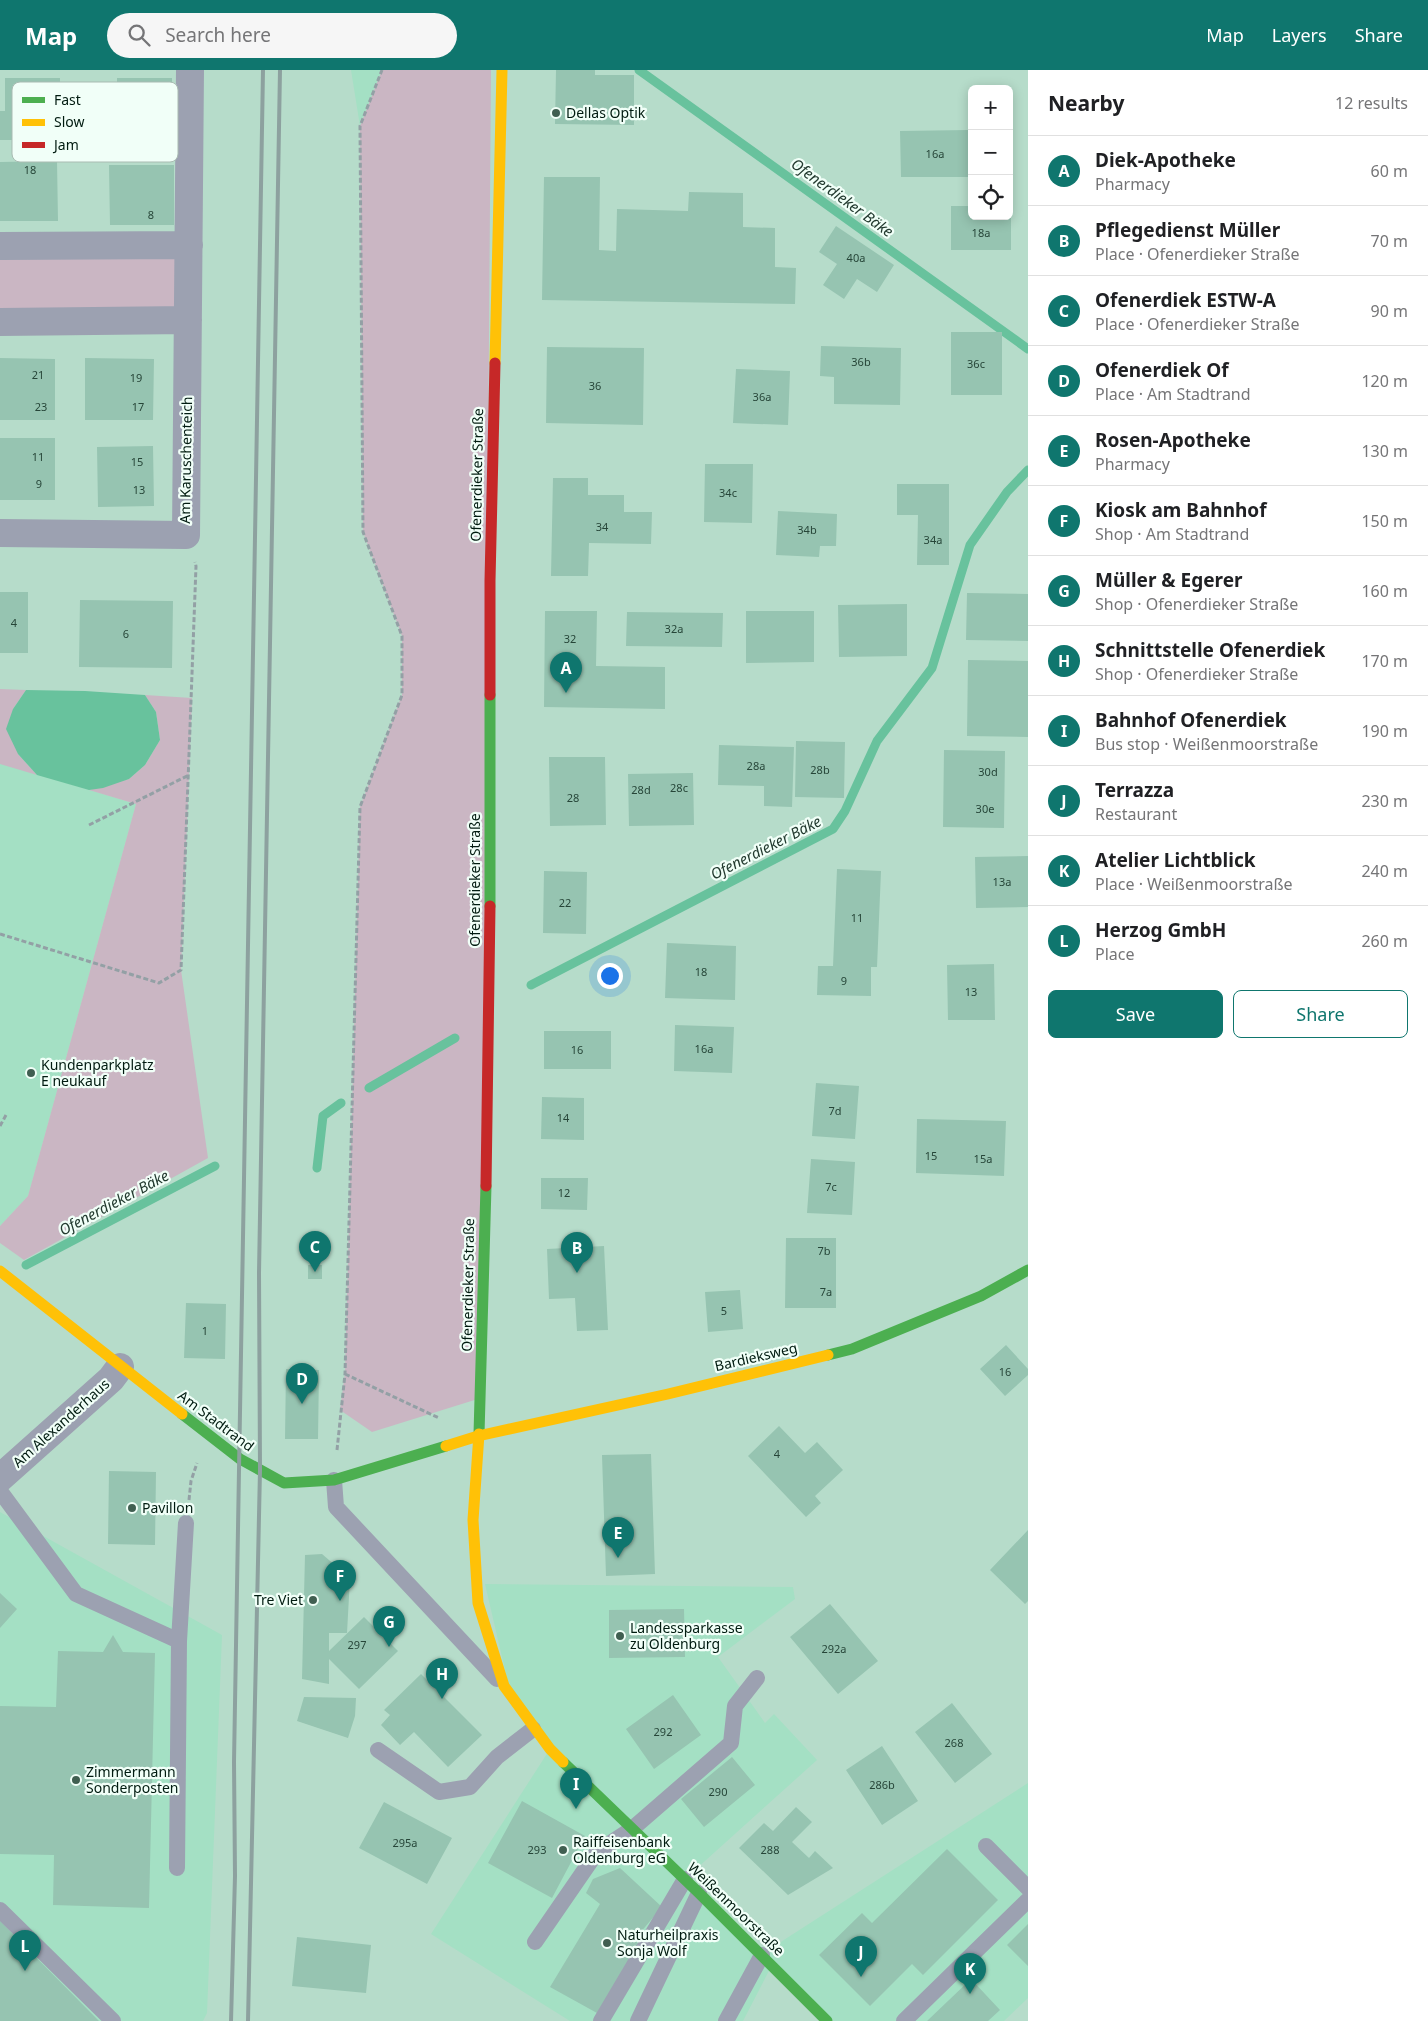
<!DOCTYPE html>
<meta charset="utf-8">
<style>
:root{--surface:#fff;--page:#f6f6f6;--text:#202124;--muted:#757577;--line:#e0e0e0;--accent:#0f766e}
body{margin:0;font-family:"Noto Sans",sans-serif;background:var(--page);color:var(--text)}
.controls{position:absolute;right:15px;top:15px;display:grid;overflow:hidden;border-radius:8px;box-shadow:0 2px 12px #0003}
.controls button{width:45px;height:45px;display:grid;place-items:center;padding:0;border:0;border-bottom:1px solid var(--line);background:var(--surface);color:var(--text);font:25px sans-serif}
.you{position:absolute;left:609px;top:905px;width:18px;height:18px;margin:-12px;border:4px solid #fff;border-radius:50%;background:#1a73e8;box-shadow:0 0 0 8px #1a73e833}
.badge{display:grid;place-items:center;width:32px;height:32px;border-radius:50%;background:var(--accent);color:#fff;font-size:16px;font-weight:700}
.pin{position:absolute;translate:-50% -41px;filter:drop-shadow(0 1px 2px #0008)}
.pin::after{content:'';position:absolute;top:26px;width:18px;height:15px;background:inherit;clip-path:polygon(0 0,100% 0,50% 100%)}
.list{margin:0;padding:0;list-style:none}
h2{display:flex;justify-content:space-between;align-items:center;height:65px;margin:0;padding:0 20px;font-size:21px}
h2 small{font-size:16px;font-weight:400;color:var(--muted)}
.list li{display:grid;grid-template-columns:32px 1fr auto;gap:15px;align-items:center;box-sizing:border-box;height:70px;padding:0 20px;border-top:1px solid var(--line)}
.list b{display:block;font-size:19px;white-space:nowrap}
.list p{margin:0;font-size:16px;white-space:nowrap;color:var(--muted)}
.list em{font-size:16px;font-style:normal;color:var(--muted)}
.actions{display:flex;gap:10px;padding:15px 20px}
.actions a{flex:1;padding:11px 0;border:1px solid var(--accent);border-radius:8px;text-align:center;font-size:18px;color:var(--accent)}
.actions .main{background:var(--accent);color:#fff}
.icon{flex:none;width:28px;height:28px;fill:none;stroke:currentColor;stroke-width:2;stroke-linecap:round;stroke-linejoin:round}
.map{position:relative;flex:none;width:1028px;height:1951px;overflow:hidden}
header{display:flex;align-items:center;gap:30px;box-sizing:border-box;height:70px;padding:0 25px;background:var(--accent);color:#fff}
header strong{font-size:24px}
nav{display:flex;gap:28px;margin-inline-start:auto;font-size:18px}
.search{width:350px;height:45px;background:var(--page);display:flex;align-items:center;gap:12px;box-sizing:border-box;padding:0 18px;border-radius:28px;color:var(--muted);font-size:19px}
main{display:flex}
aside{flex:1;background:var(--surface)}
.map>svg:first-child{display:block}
.built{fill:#a4e0c4}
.green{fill:#cab6c3}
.water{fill:#68c29d}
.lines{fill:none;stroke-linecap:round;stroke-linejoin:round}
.stream{stroke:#68c29d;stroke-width:9}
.building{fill:#96c4b1}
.path{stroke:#93a0a5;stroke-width:3;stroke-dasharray:5 2.5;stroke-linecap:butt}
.lane{stroke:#9ca1b1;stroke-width:16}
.street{stroke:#9ca1b1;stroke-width:28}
.fast{stroke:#4caf50;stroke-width:11}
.slow{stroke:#ffc107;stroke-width:11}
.jam{stroke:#c62828;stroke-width:11}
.rail{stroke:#8da19f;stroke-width:4}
.poi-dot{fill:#405f51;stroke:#f1fff8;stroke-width:2}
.labels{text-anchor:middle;stroke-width:4.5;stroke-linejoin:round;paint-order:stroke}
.number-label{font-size:11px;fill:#264538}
.poi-label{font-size:14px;fill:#001b10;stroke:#f1fff8;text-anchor:start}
.street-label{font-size:14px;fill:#001b10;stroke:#f1fff8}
.water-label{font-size:15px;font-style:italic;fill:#223a2f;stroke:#f1fff8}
.key{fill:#f1fff8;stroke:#a9bbb2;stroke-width:1}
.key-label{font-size:14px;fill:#001b10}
</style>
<header>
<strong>Map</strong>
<div class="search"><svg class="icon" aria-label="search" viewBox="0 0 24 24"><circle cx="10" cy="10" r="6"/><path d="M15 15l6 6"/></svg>Search here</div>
<nav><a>Map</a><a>Layers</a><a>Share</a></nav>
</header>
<main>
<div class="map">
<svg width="1028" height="1951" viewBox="0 0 1028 1951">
<rect width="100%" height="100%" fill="#b6dcca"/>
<path class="built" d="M351,0H382L360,56Z
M0,693L136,734L28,1126L0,1156Z
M0,1442L222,1565L207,1943L203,1951H0Z
M485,1514L793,1517L795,1529L718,1587L765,1653L774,1644L817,1690L685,1809L762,1884L1028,1713V1928L1004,1951H827L772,1895L743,1951H570L431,1864L550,1679L508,1613Z"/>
<path class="green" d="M382,0H491L481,1328L372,1362L340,1340L345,1303L360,737L402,625V566L363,462L360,56Z
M189,175L188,250L0,252V176Z
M0,619L26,620L13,639L18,684L37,705L0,694Z
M145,625L192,628L181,900L208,1088L24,1190L0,1173V1156L28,1126L136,734L89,720L129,709L145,695L160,670L156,642Z"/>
<path class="water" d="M26,620L85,621L145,625L156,642L160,670L145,695L129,709L103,718L89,720L37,705L18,684L6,659L13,639Z"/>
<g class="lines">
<path class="stream" d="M639,0L1028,279
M531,915L833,759L845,741L877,671L932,598L970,475L1007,422L1028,400
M369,1018L455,968
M317,1098L323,1046L341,1033
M26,1195L215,1096"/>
</g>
<path class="building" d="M556,0H595V5H634V55L555,54Z
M5,8H60V39H52L53,70H0V41H5Z
M117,8H172V39H164V71H111V42H117Z
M968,60L969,107H901L900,61Z
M57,91L58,151H0V92Z
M109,95H174V155H110Z
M544,107H600L599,180L616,181L617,139L688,141L689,122L743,123V157L775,158V197L796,198L795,234L542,230Z
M951,136H972V146H1011V180H951Z
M836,156L894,195L877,222L857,209L844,229L823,215L837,194L819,182Z
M951,262H1002V325H951Z
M821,276L901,278L900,335L834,334V307L820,306Z
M547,277L644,278L643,355L546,353Z
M0,288L55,289V350H0Z
M85,288L154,289L153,350H85Z
M736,299L790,301L788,355L733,353Z
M0,368H55V430H0Z
M153,376L154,436L98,437L97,377Z
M705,394H753L752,453L704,452Z
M553,408H588V425H624V442H652L651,474L589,473L588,506H551Z
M897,414H949V495H917L918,445H897Z
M778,441L837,444L836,476H820L819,487L776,485Z
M0,522H28V583H0Z
M967,523L1028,524V571L966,570Z
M80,530L173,531L172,598L79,597Z
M907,534V586L839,587L838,535Z
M545,541H597L596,596L665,597V639L544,637Z
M746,541H814V592L746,593Z
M627,542L723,543L722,577L626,576Z
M968,590L1028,591V667L967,666Z
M796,671L845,672L844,728L795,727Z
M719,675L794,677L792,737L764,736V716L718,715Z
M944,680L1005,681L1004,758L943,757Z
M549,687H605L606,755L550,756Z
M693,703L694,755L629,756L628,704Z
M1028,786V837L976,838L975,787Z
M837,799L881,801L877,897H871V926L817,925L818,896H833Z
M544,801L587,802L586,864L543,863Z
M667,873L736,876L735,930L665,928Z
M994,894L995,950H948L947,895Z
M675,955L734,957L732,1003L674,1001Z
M544,961H611V999H544Z
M816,1013L859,1016L855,1069L812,1066Z
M542,1027L584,1028V1070L541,1069Z
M917,1049L1006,1051L1004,1106L916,1103Z
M811,1089L855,1092L852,1145L807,1143Z
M541,1108H588L587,1140L541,1139Z
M786,1168H836V1238H785Z
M604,1176L608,1260L577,1261L575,1228L549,1229L547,1179Z
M308,1195H322V1209H308Z
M740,1220L743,1259L708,1262L705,1222Z
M186,1233L226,1234L225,1289L184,1288Z
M1006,1275L1028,1299V1305L1005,1326L980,1299Z
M286,1299L319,1300L318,1369H285Z
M779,1356L805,1383L817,1372L843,1400L815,1426L821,1433L806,1447L748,1386Z
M651,1384L655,1504L606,1506L602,1385Z
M109,1401L156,1402L155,1475L108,1474Z
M1028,1460V1531L1025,1534L990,1500Z
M322,1484L350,1508L347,1563H329V1581L364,1547L398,1581L359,1619L329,1589V1614L302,1609L305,1485Z
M0,1523L17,1539L0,1558Z
M830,1534L878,1591L838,1624L790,1567Z
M684,1539L685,1587L609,1588V1540Z
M113,1565L123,1582L155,1583L149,1838L53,1835L54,1785L0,1784V1636L56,1637L58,1581L103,1582Z
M421,1604L482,1665L448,1697L414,1662L400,1675L381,1655L390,1645L384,1640Z
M673,1625L701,1665L654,1699L626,1659Z
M304,1627L356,1628L355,1646L348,1668L297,1651Z
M952,1633L992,1684L955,1713L915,1662Z
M882,1676L918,1731L882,1755L846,1700Z
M732,1687L755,1715L704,1757L681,1729Z
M522,1731L585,1766L552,1828L488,1793Z
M384,1732L452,1768L427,1814L359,1778Z
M796,1737L812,1752L792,1772L809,1788L815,1781L833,1798L788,1825L739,1778L764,1753L773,1761Z
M947,1779L998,1830L923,1905L912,1894L870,1936L819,1885L862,1843L872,1853Z
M620,1798L662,1837L634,1870L641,1876L597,1943L550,1917L600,1834L586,1823L593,1809Z
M0,1851L99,1951H0Z
M1028,1854V1896L1007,1875Z
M297,1867L371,1875L366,1923L292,1916Z
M971,1909L1000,1940L988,1951H927Z"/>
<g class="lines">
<path class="path" d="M89,755L189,705
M0,864L159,913L181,900L196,496L195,492
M0,1056L6,1045
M345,1304L439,1348
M337,1380L345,1304L360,737L402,625V566L363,462L360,56L382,0
M189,1430L191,1411L197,1393"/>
<path class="lane" d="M334,1410L336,1437L497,1609
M0,1421L76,1524L179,1571L186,1453
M378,1680L439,1722L470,1717L497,1687L533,1659
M986,1776L1028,1818
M177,1798L179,1571
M0,1840L113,1951
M535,1872L597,1782L632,1759L731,1673L735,1636L757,1608
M601,1951L685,1809
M638,1951L699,1823
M726,1951L762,1885
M904,1951L1028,1830"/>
<path class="street" d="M0,176L189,175
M0,252L188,250
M0,463L186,465L190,0
M0,1408L111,1309L120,1297"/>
<path class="fast" d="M490,625V836
M828,1285L852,1279L981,1226L1028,1200
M182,1344L240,1389L284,1413L334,1410L446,1376
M479,1364L486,1116
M563,1692L699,1823L827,1951"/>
<path class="slow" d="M495,293L502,0
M0,1201L182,1344
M479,1364L473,1450L478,1533L504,1616L550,1679L563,1692
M446,1376L478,1366L668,1324L828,1285"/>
<path class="jam" d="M490,625V511L495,293
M486,1116L490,836"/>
<path class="rail" d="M231,1951L235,1806L234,1692L263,0
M248,1951L260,1400L259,1203L280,0"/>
</g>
<g class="poi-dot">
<circle cx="556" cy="43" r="5"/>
<circle cx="31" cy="1003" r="5"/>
<circle cx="132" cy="1438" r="5"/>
<circle cx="313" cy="1530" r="5"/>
<circle cx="620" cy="1566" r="5"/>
<circle cx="76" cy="1710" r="5"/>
<circle cx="563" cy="1780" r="5"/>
<circle cx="607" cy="1873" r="5"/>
</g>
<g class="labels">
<g class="number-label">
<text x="935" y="88">16a</text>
<text x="30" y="104">18</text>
<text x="151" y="149">8</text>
<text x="981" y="167">18a</text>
<text x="856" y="192">40a</text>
<text x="861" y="296">36b</text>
<text x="976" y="298">36c</text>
<text x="38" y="309">21</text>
<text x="136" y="312">19</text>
<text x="595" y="320">36</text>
<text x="762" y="331">36a</text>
<text x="41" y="341">23</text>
<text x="138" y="341">17</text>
<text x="38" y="391">11</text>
<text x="137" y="396">15</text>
<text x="39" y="418">9</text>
<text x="139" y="424">13</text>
<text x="728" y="427">34c</text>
<text x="602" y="461">34</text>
<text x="807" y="464">34b</text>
<text x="933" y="474">34a</text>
<text x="14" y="557">4</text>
<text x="674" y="563">32a</text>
<text x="126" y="568">6</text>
<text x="570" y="573">32</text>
<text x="756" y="700">28a</text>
<text x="820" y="704">28b</text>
<text x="988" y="706">30d</text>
<text x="679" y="722">28c</text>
<text x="641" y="724">28d</text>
<text x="573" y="732">28</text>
<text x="985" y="743">30e</text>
<text x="1002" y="816">13a</text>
<text x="565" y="837">22</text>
<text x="857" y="852">11</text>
<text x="701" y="906">18</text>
<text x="844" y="915">9</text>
<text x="971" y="926">13</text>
<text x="704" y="983">16a</text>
<text x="577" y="984">16</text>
<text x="835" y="1045">7d</text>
<text x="563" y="1052">14</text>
<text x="931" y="1090">15</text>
<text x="983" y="1093">15a</text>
<text x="831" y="1121">7c</text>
<text x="564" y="1127">12</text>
<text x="824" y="1185">7b</text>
<text x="826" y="1226">7a</text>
<text x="724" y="1245">5</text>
<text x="205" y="1265">1</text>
<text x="1005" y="1306">16</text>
<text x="777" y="1388">4</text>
<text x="357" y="1579">297</text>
<text x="834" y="1583">292a</text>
<text x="663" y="1666">292</text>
<text x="954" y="1677">268</text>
<text x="882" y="1719">286b</text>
<text x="718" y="1726">290</text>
<text x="405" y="1777">295a</text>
<text x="537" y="1784">293</text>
<text x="770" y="1784">288</text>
</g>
<g class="poi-label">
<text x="566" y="48">Dellas Optik</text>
<text x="41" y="1000">Kundenparkplatz<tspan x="41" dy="16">E neukauf</tspan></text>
<text x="142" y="1443">Pavillon</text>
<text x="303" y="1535" text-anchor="end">Tre Viet</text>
<text x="630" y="1563">Landessparkasse<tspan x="630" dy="16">zu Oldenburg</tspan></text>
<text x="86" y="1707">Zimmermann<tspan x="86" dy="16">Sonderposten</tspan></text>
<text x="573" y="1777">Raiffeisenbank<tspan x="573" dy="16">Oldenburg eG</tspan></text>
<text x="617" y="1870">Naturheilpraxis<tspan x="617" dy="16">Sonja Wolf</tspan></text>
</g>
<g class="street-label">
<text transform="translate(186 390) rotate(-89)" y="5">Am Karuschenteich</text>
<text transform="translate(477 405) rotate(-89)" y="5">Ofenerdieker Straße</text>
<text transform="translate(475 810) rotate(-90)" y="5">Ofenerdieker Straße</text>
<text transform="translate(468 1215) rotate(-89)" y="5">Ofenerdieker Straße</text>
<text transform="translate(756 1287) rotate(-13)" y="5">Bardieksweg</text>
<text transform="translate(216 1351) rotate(37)" y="5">Am Stadtrand</text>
<text transform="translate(61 1353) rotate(-42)" y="5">Am Alexanderhaus</text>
<text transform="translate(736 1839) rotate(44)" y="5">Weißenmoorstraße</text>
</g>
<g class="water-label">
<text transform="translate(842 128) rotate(36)" y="5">Ofenerdieker Bäke</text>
<text transform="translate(766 778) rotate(-27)" y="5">Ofenerdieker Bäke</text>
<text transform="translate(114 1133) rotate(-28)" y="5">Ofenerdieker Bäke</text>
</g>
</g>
<rect x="12" y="12" width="166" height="80" rx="8" class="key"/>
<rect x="22" y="27" width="23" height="6" fill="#4caf50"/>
<rect x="22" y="49" width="23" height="7" fill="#ffc107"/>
<rect x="22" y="72" width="23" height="6" fill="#c62828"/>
<g class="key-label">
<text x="54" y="35">Fast</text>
<text x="54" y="57">Slow</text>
<text x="54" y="80">Jam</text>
</g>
</svg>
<div class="controls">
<button>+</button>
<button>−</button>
<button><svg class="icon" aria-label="locate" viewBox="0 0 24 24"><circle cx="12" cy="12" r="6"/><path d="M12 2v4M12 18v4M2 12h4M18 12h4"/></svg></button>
</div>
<div class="you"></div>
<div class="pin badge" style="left:566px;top:623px">A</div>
<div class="pin badge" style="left:577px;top:1203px">B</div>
<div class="pin badge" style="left:315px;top:1202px">C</div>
<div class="pin badge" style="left:302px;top:1334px">D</div>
<div class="pin badge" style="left:618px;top:1488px">E</div>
<div class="pin badge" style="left:340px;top:1531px">F</div>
<div class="pin badge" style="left:389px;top:1577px">G</div>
<div class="pin badge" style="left:442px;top:1629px">H</div>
<div class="pin badge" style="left:576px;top:1739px">I</div>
<div class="pin badge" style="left:861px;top:1907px">J</div>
<div class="pin badge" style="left:970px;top:1924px">K</div>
<div class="pin badge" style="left:25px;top:1901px">L</div>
</div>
<aside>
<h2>Nearby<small>12 results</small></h2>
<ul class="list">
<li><span class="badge">A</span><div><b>Diek-Apotheke</b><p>Pharmacy</p></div><em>60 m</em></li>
<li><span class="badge">B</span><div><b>Pflegedienst Müller</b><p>Place · Ofenerdieker Straße</p></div><em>70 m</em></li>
<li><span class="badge">C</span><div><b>Ofenerdiek ESTW-A</b><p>Place · Ofenerdieker Straße</p></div><em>90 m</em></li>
<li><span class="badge">D</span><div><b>Ofenerdiek Of</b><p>Place · Am Stadtrand</p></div><em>120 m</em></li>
<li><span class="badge">E</span><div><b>Rosen-Apotheke</b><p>Pharmacy</p></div><em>130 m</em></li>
<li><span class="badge">F</span><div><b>Kiosk am Bahnhof</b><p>Shop · Am Stadtrand</p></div><em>150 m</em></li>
<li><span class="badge">G</span><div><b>Müller &amp; Egerer</b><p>Shop · Ofenerdieker Straße</p></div><em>160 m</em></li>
<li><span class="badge">H</span><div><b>Schnittstelle Ofenerdiek</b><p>Shop · Ofenerdieker Straße</p></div><em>170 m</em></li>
<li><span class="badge">I</span><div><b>Bahnhof Ofenerdiek</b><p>Bus stop · Weißenmoorstraße</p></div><em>190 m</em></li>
<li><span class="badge">J</span><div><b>Terrazza</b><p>Restaurant</p></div><em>230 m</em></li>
<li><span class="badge">K</span><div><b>Atelier Lichtblick</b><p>Place · Weißenmoorstraße</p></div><em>240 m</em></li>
<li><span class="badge">L</span><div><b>Herzog GmbH</b><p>Place</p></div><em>260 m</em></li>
</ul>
<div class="actions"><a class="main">Save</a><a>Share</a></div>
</aside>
</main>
